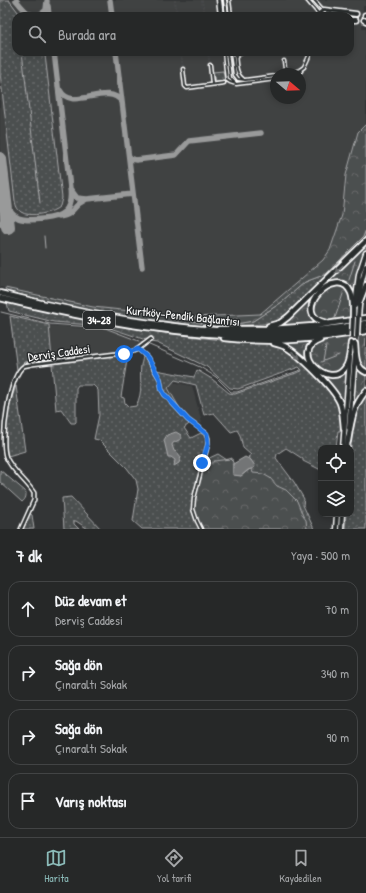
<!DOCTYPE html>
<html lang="tr">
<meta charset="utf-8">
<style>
:root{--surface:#262828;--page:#323434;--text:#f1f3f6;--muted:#a4a6a8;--line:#424445;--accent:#8bbbb9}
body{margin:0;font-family:"Patrick Hand",sans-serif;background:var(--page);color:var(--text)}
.controls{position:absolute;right:12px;bottom:12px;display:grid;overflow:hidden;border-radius:8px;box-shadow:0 2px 6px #0003}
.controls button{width:36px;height:36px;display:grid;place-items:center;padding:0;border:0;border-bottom:1px solid var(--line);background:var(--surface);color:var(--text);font:20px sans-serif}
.compass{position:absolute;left:270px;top:68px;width:36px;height:36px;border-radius:50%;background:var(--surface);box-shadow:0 2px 6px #0003;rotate:109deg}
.stop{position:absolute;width:12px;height:12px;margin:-9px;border:3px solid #1a73e8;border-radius:50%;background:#fff}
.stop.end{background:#1a73e8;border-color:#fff;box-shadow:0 1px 4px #0008}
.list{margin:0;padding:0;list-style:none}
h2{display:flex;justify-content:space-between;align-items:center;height:52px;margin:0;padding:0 16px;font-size:17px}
h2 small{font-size:13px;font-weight:400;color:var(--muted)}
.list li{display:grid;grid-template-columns:26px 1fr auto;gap:12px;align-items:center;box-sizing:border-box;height:56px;margin:0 8px 8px;padding:0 8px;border:1px solid var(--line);border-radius:12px}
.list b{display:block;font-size:15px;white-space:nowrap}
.list p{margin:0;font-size:13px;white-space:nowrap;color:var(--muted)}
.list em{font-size:13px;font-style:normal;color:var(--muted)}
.icon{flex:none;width:22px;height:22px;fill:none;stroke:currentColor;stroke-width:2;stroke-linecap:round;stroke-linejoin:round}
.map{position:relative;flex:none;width:366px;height:529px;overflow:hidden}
.search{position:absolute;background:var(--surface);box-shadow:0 2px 6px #0003;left:12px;right:12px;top:12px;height:44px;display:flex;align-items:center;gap:10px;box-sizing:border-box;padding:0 14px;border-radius:12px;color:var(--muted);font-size:15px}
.sheet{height:308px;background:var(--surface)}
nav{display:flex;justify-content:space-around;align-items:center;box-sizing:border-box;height:56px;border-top:1px solid var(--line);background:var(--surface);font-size:11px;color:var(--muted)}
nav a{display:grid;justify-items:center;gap:2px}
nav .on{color:var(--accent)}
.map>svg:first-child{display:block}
.built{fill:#404243;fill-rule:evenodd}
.grass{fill:url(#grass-dots);stroke:#a6a7a8}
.forest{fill:url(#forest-crowns);stroke:#a6a7a8}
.water{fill:#737576;stroke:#abacad}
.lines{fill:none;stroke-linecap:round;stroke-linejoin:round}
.stream{stroke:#abacad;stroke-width:1}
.taxiway{stroke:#999a9a;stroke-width:5.5}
.runway{stroke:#999a9a;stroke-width:14}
.minor-tunnel{stroke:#47494a;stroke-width:2;stroke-dasharray:2 1;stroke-linecap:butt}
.trunk-tunnel{stroke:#47494a;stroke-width:4;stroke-dasharray:4 2;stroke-linecap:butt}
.minor-casing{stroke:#fff;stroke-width:5}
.tertiary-casing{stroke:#fff;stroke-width:5.5}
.trunk-casing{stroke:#fff;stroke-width:7}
.motorway-casing{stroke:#fff;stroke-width:8}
.minor{stroke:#2a2d2e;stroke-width:2}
.tertiary{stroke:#2a2d2e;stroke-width:2.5}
.trunk{stroke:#2a2d2e;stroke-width:4}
.motorway{stroke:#2a2d2e;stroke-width:4.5}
.trunk-bridge-casing{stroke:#fff;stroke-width:7;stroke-linecap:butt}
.trunk-bridge{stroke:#2a2d2e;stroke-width:4}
.oneway{fill:#6a6c6d}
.route{stroke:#1a73e8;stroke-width:5}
.labels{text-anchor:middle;stroke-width:3;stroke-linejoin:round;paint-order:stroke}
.shield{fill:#2a2d2e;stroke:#bfc0c0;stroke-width:1}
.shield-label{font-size:11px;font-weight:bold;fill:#fff}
.street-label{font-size:12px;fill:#fff;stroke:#2a2d2e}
</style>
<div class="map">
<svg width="366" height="529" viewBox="0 0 366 529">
<defs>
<pattern id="grass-dots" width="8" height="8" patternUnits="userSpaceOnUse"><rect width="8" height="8" fill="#4c4f50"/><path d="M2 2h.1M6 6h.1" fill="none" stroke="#67696a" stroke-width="1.8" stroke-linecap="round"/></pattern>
<pattern id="forest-crowns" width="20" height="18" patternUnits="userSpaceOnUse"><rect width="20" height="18" fill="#4c4f50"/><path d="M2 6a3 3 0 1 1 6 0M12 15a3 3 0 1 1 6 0" fill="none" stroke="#67696a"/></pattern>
</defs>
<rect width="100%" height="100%" fill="#333536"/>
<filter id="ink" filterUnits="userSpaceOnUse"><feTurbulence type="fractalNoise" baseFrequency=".025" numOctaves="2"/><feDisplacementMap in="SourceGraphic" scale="8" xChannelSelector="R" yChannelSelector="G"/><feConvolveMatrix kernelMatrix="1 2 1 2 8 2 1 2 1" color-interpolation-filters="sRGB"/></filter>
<g filter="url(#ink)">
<path class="built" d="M0,0H366V6H363L362,29H366V124L358,132L346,175L342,215L330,250L323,261L260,314L193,317L188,319L179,318L169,315L93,307L0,287ZM16,16H350V52H16ZM276,74H300V98H276Z
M49,325L63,326L79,328H104L144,343L138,348L127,352L52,361Z
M173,382L192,386L202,423L197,426L187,418L168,388Z"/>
<path class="grass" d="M0,0H9L21,16H16V52H44L45,55L62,198L60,206C54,213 29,218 21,212C17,209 16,206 15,201L0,73Z
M223,71L225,81L215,82L213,72Z
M366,229L365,240L285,317C273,325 261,324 247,325C166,330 84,312 6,293L5,288L93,307L169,315L218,327L253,321L282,302L305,282L326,274L363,237Z
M7,303C59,315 112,326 165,333C191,336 217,340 243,342C254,343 268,341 279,346C294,351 334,389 339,404C342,413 341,422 340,431H338L336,448H321V470L303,461V459L286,448L277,454L276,458L294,482L304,499L303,505L314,529H203L195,497L205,460L218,454L227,460L232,458L233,470H248L250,469L251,460L248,457L251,455L243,448L240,435L237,430L231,432L214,413L204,415L196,385L175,380L168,388L189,424L184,428L191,438L201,433L207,438V444L193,498L191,510L200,529H142L133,521L138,489L136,480L127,468L99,440L94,439L99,415L98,390L93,385H78L76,388V422L75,423H71L61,409L56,410L52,364L128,354L121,397L124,398L125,403L129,407L136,406C144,390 139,381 141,365C142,361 143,358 143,355H147L156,370L194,377L197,370L212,379L229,393L235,394L302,371L301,369L299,367L238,389L230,388L207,367L157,343L150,342L152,340L151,338L146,340L104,326L54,322L9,311Z
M10,316L49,325L52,359L24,362L17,370Z
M16,386L25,451L8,456C2,433 8,407 16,386Z
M366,393V529H345L346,514H351V448L353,416Z
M71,497L101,529H88L76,521H74V524L79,529H64L62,498Z
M29,513L32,515L34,529H23Z"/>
<path class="forest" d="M366,124V229L363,237L326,274L305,282L282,302L253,321L219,327L179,318L188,319L193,317L260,314L323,260L330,250L342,215L346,175L358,132Z
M366,244V248L356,279L353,295C350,286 345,285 336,283L311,301C308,311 312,320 322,324L277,327L292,317Z
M335,285L344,286L351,295L350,319L331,322L321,321L314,313C316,296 319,292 335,285Z
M366,333L365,355L366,356V370L360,366L357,352L359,334Z
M349,336C348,344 350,358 346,364C338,378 319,372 312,360C311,358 311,354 310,351L316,343Z
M316,340C303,347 304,367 319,372C326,374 334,374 341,374L347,367L344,411L320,376L277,342Z
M356,364L362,372L366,374V390L354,407H352Z
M230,459L233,462V473L241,476L250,469L252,470L253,473L263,474L270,478L277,486L286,490L297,501L303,516L306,520L307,529H203L197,520L194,510L195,497L201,475L209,465L214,461Z
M0,470L25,491C27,495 26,499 22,502L0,482Z"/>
<path class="water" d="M176,432L181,435V439L173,443L172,445L174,451L177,452L181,457L179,463L174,466L175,460L171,457H168L164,440L167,435Z
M245,457L251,460L255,466L254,468L248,470L241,476L233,475V464Z"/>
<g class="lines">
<path class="stream" d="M22,52L40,203
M44,236L45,248
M365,237L366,234
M349,280L355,261
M1,312L50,324L105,328L144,343
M335,318L343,294
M147,344L200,367L216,377L231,392H237L301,370
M365,353H366
M323,361L326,346
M321,362L339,355"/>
<path class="taxiway" d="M16,0C24,10 33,23 46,10L47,1
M110,0L112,16
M48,6L49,16
M116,52L142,267
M60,90C72,113 107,81 122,102
M129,156L131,159L136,160L176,155L189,141L261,133
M71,190L77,198L87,199L133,194
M5,200C11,221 23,221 42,219C62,217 73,211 70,188L54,52
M58,217C76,215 71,206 85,200
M0,223L5,219L7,214"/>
<path class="runway" d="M0,159L8,227"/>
<path class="minor-tunnel" d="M175,0L177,16
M202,0L204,16
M181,52L183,69
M208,52L210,65"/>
<path class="trunk-tunnel" d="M356,14L365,15"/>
<g class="minor-casing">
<path id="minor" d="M218,0L220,16
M220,0L222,16
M225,0L227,16
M229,0L231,16
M307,0L319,14
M314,0L323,10
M224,52L227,80L230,82L236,84L276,79
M227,52L230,78L235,83
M232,52L235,75L238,79L245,80L276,76
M235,52C236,60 235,74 243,79
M236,57L241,52
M284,61L285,69C291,75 298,72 304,67
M210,65L212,84
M304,67L311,52
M183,69L185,86L187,88L224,83
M297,74L301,71
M138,349L147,357L157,374L160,379L162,390L165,395L188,420L206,433L208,438V444L194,498L193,509L197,521L201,529"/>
</g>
<g class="tertiary-casing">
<path id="tertiary" d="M21,529L34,500V493C26,480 12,471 6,457C0,441 9,375 24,366C26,365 30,365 33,364L131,352L138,349L151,339"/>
</g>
<g class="trunk-casing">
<path id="trunk" d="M365,15H366
M319,16L320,13L324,10L356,14
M350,20H356
M364,20L366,21
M355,306L359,274L366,253
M358,317L361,285L366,266
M349,428L355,355
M343,448L350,359
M347,448L348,438
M336,529L337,514
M341,529L342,514"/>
</g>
<g class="motorway-casing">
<path id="motorway" d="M0,293C57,308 114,319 173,326C241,334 298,336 366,323
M0,298C95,321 193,339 291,336C316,336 341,331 366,327
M359,303L366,285
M327,323C286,315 338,262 351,293C354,300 353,310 353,318
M269,326L280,323L288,317L366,241
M219,329H272L313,326L366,318
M224,338C272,344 319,339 366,331
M320,340C288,351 330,391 345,368C350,362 350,351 351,343
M274,343C278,344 282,345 286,347C300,355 334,388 340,403C343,411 343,419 344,428
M355,344C356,355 355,367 366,372
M348,441C351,422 353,406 366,391"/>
</g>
<use href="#minor" class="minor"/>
<use href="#tertiary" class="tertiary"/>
<use href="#trunk" class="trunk"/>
<use href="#motorway" class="motorway"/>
<g class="trunk-bridge-casing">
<path id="trunk-bridge" d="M357,336L358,317
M352,337L353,318"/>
</g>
<use href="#trunk-bridge" class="trunk-bridge"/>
</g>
<defs><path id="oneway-solid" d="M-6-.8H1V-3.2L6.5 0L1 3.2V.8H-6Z"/></defs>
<g class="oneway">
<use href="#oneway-solid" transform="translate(339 269) rotate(136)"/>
<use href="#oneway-solid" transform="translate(296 355) rotate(41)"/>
</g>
</g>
<g class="lines" filter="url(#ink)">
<path class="route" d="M124,354L138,349L147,357L154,368L160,379L162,390L165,395L188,420L207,434L208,444L202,463"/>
</g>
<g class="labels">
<rect class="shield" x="83" y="311" width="32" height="18" rx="3"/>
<g class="shield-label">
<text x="99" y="324">34-28</text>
</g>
<g class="street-label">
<text transform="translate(183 316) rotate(6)" y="4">Kurtköy-Pendik Bağlantısı</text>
<text transform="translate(59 353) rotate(-8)" y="4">Derviş Caddesi</text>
</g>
</g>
</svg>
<div class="controls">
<button><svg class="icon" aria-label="locate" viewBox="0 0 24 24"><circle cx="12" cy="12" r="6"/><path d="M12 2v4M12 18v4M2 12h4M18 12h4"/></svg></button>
<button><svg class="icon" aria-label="layers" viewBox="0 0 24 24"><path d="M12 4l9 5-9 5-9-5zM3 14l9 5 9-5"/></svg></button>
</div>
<svg class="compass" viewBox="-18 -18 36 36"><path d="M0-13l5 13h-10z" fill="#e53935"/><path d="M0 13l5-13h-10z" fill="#a4a6a8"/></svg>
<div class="stop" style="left:124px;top:354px"></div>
<div class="stop end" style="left:202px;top:463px"></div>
<div class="search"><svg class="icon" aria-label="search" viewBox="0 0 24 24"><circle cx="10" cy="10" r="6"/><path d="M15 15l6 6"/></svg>Burada ara</div>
</div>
<section class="sheet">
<h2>7 dk<small>Yaya · 500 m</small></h2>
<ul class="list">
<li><svg class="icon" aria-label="ahead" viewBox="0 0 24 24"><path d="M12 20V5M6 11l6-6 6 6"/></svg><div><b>Düz devam et</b><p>Derviş Caddesi</p></div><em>70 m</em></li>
<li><svg class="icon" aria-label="right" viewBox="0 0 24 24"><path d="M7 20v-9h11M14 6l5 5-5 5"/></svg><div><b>Sağa dön</b><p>Çınaraltı Sokak</p></div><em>340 m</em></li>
<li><svg class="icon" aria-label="right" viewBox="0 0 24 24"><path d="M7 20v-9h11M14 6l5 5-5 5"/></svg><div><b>Sağa dön</b><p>Çınaraltı Sokak</p></div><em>90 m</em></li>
<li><svg class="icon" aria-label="arrive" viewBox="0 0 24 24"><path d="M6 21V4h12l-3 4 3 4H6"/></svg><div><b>Varış noktası</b></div></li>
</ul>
</section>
<nav>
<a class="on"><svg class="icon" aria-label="map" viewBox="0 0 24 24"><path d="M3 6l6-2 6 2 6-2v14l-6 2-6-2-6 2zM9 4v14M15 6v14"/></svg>Harita</a>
<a><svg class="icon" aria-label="directions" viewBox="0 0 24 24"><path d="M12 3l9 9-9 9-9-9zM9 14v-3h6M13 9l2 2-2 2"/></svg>Yol tarifi</a>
<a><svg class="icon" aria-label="saved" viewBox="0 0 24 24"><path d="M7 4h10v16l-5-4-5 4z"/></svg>Kaydedilen</a>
</nav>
